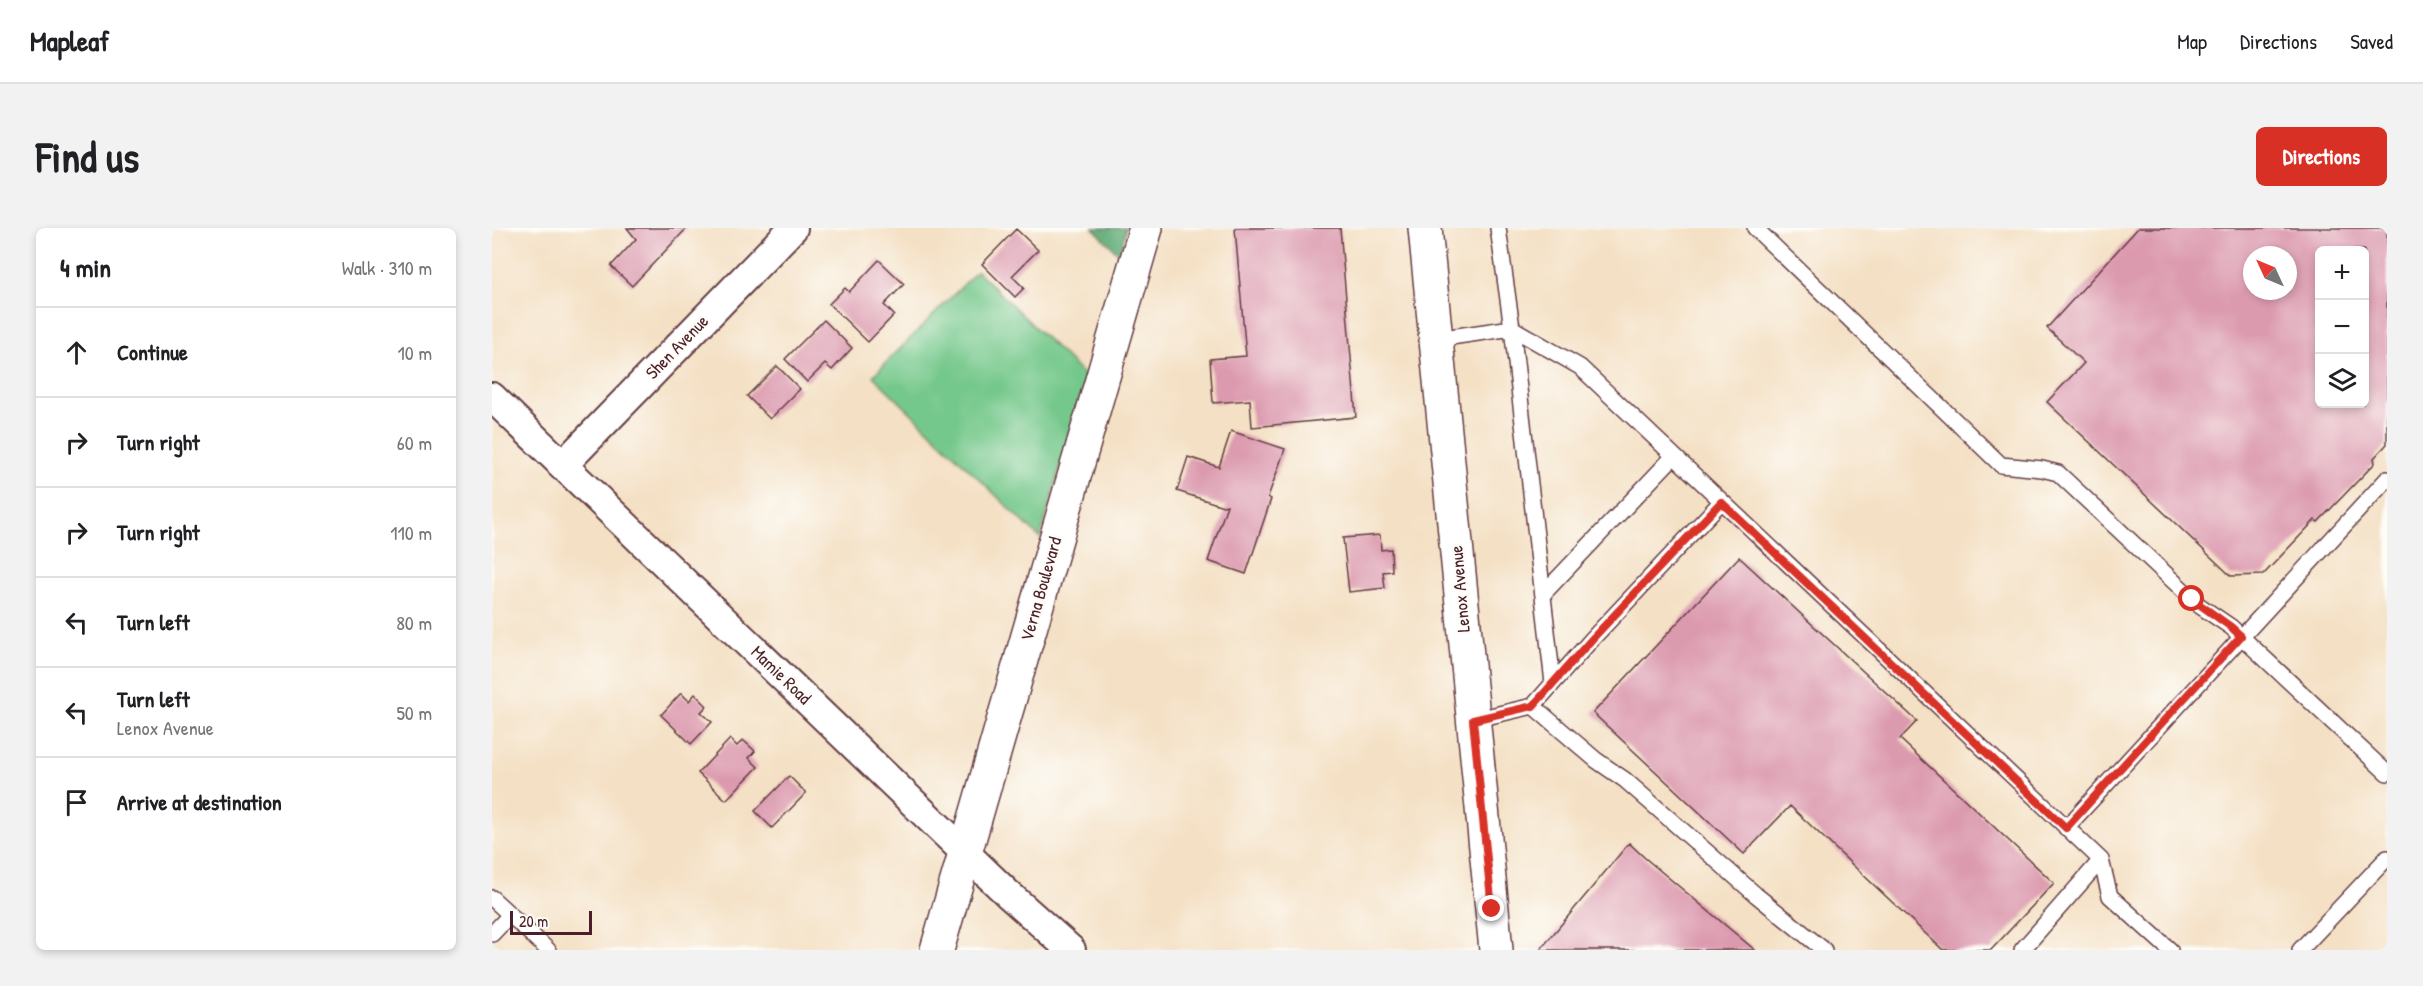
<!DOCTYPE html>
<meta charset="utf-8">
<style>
:root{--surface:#fff;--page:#f2f2f2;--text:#202124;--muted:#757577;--line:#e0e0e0;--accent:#d93025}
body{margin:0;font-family:"Patrick Hand",sans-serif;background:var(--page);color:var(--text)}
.controls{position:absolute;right:18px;top:18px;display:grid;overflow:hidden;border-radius:9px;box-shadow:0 3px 9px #0003}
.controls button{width:54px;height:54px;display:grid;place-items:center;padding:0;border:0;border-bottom:2px solid var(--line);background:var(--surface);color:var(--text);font:30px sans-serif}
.compass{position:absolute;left:1751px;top:18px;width:54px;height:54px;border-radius:50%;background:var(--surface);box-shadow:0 3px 9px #0003;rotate:314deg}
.scale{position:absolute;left:18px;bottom:15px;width:82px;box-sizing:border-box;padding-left:6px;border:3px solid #4a1f2b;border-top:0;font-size:16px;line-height:21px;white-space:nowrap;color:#4a1f2b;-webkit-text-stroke:4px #fdfcf7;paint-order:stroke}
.stop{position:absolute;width:18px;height:18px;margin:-14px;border:4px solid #d93025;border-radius:50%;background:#fff}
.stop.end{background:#d93025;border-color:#fff;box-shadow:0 2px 6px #0008}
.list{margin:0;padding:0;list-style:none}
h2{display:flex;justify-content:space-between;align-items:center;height:78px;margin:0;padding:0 24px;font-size:26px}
h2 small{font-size:20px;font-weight:400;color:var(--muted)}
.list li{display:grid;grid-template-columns:39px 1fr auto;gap:18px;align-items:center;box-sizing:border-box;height:90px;padding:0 24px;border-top:2px solid var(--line)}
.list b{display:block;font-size:22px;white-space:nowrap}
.list p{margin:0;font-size:20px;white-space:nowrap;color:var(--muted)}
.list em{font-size:20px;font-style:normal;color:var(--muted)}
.icon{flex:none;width:33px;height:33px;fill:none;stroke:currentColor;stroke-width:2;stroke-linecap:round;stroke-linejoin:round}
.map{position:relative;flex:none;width:1895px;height:722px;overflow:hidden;border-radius:9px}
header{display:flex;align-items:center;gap:36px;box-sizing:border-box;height:84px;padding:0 30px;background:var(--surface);border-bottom:2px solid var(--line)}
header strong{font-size:28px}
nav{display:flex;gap:33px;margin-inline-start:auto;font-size:21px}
.intro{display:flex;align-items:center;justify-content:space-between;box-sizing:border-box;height:144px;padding:0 36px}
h1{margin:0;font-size:42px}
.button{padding:15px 27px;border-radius:9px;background:var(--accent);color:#fff;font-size:21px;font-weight:700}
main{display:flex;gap:36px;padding:0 36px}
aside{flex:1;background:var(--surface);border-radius:9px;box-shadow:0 3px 9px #0003}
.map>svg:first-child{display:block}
.green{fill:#74c88b;stroke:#5f745b;stroke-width:1.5}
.forest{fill:#5fac77;stroke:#546651;stroke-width:1.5}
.building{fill:#dc9aaf;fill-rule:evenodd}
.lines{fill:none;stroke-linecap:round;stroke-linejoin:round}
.lane-casing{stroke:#643c42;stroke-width:18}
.street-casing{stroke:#643c42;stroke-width:32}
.secondary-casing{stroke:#643c42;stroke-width:36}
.lane{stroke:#fff;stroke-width:15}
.street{stroke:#fff;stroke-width:28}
.secondary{stroke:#fff;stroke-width:33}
.route{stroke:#d93025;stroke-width:8}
.labels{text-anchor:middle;stroke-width:4.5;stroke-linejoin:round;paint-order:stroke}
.street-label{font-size:18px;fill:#4a1f2b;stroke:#fdfcf7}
</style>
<header>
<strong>Mapleaf</strong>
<nav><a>Map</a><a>Directions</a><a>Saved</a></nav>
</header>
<div class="intro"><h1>Find us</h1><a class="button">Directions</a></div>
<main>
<aside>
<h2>4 min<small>Walk · 310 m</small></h2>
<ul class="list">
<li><svg class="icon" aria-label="ahead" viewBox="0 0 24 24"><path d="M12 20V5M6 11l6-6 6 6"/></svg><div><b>Continue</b></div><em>10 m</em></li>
<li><svg class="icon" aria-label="right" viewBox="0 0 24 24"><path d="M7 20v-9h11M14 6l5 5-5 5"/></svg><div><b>Turn right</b></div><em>60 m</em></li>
<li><svg class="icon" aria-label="right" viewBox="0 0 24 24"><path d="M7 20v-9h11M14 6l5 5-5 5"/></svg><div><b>Turn right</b></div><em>110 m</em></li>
<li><svg class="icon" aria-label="left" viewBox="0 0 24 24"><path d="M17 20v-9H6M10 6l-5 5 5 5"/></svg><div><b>Turn left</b></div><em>80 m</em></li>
<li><svg class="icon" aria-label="left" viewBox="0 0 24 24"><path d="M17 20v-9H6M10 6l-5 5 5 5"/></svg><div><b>Turn left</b><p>Lenox Avenue</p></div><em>50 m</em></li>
<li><svg class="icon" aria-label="arrive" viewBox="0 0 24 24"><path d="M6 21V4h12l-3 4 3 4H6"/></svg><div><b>Arrive at destination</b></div></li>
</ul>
</aside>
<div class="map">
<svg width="1895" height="722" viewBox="0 0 1895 722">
<rect width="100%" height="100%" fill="#fdfcf7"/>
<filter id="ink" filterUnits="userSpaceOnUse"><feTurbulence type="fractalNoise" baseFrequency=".0167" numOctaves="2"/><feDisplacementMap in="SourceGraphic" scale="12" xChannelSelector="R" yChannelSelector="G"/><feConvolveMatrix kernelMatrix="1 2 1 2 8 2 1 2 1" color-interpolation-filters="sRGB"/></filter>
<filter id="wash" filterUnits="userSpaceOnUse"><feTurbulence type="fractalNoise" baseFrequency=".008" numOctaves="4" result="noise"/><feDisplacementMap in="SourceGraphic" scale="24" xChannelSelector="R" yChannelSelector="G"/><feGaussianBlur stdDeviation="1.35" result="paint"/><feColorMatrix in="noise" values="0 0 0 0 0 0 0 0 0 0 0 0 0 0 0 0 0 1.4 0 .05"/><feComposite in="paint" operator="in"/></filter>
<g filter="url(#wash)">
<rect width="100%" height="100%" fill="#f4e0c4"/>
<path class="green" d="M485,43L594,149L548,310L381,148Z"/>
<path class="forest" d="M601,0H634L628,27Z"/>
<g id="blocks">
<path class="building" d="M135,0H195L140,58L119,38L144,11Z
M743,0H848L864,189L760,199L758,172L721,175L718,131L754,128Z
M1646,0H1895V216L1882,230L1883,235L1826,294L1823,292L1771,347L1739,348L1555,174L1592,135L1555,100ZM1828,22H1872V176H1828ZM1760,27H1796V63H1760Z
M524,1L546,22L520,48L532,60L523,69L490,36Z
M387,32L412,56L392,77L402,87L376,114L337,76L353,60L357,64Z
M332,92L360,120L340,142L333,136L315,154L293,131Z
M285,138L308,161L278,191L255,168Z
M739,203L793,221L776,269L779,271L754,346L716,333L735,277L731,278L685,263L696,229L727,239Z
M888,307L889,322L899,321L900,343L891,344L893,360L857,364L851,310Z
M1247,329L1425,493L1408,511L1562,655L1499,722H1451L1298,578L1252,626L1101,485Z
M189,465L197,473L203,466L215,478L209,484L220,494L199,516L169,487Z
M238,511L245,518L251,512L263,523L257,530L266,539L234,572L206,545Z
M297,548L314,565L280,600L263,583Z
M1137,615L1153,630L1263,722H1048Z"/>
</g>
</g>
<g filter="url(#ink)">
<use href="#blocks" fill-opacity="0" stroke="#643c42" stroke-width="1.5"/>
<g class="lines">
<g class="lane-casing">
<path id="lane" d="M1006,0L1020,100L1061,455
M1263,0L1509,237L1550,241L1566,245L1708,378L1739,399L1895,545
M945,111L1020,100L1088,139L1609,632L1618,668L1678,722
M1051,366L1182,228
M1041,478L1104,532L1133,552L1264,667L1332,722
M981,492L1041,478L1100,411L1229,274
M1574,600L1895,251
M0,670L56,722
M0,706L18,687
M1530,722L1609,632
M1808,722L1895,630"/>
</g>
<g class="street-casing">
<path id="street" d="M0,169L516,666L579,722
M70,238L301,0"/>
</g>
<g class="secondary-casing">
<path id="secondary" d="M933,0L1004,722
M445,722L654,0"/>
</g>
<use href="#lane" class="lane"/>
<use href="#street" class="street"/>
<use href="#secondary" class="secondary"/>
</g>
</g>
<g class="lines" filter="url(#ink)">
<path class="route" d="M1000,681L981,492L1041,478L1100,411L1229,274L1574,600L1749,408L1739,399L1700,371"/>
</g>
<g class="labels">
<g class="street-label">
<text transform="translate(185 119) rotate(-46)" y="6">Shen Avenue</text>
<text transform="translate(549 361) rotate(-74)" y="6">Verna Boulevard</text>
<text transform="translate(968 361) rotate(-95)" y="6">Lenox Avenue</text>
<text transform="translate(289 447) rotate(44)" y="6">Mamie Road</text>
</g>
</g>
</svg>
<div class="controls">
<button>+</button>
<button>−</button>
<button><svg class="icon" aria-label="layers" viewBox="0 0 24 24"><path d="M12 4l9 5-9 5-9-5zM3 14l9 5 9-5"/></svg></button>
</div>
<svg class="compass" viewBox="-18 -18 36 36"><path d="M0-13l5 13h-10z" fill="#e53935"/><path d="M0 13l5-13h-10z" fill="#757577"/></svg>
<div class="scale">20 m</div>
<div class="stop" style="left:1700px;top:371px"></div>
<div class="stop end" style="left:1000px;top:681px"></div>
</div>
</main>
